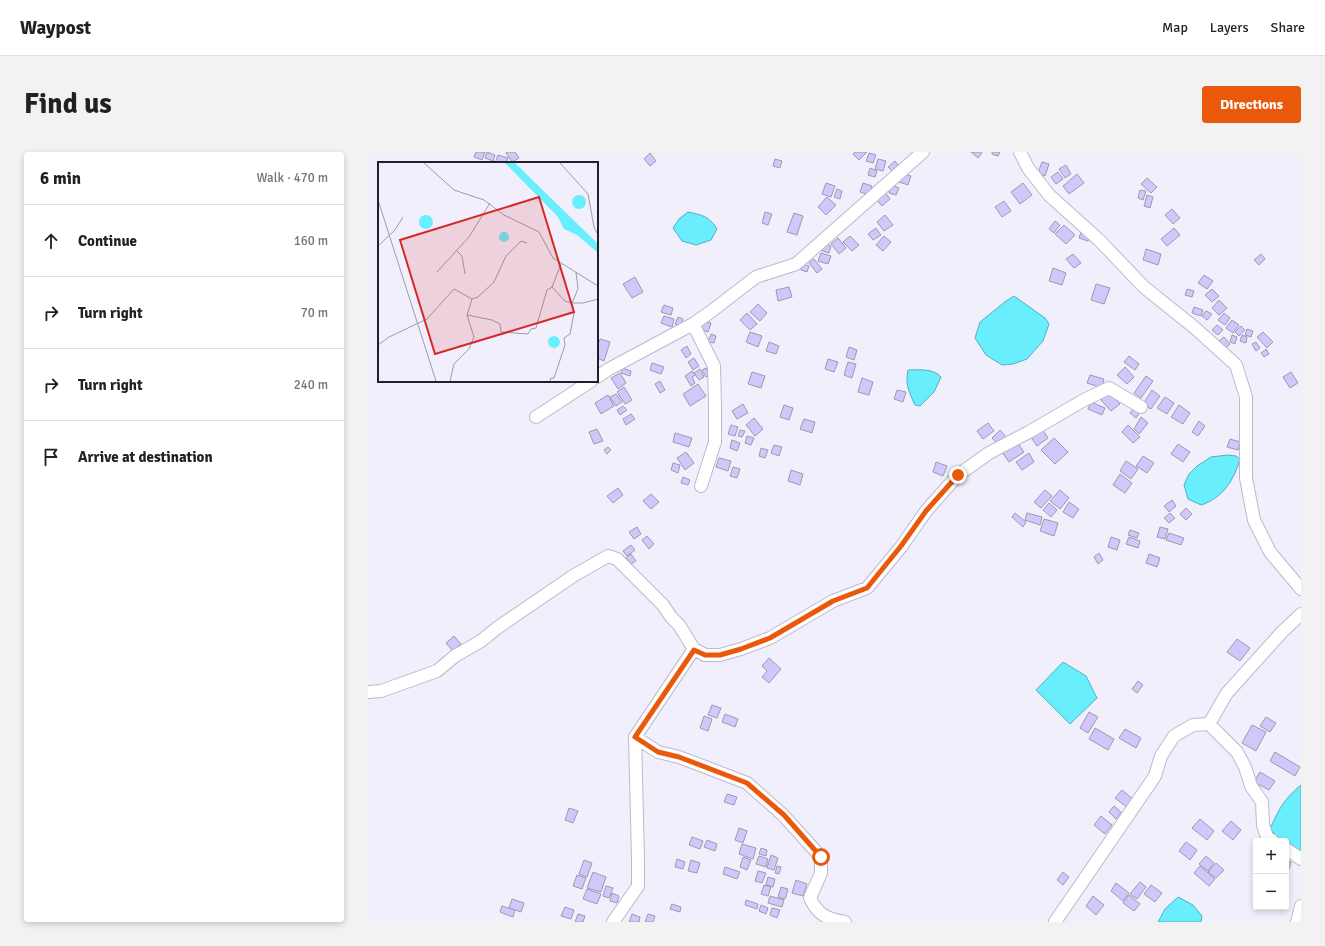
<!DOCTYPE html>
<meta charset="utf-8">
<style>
:root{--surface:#fff;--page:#f2f2f2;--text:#202124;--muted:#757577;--line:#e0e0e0;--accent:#ea580c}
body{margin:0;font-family:Signika,sans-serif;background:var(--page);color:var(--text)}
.controls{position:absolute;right:12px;bottom:12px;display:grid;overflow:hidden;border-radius:4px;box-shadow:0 2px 6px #0003}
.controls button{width:36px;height:36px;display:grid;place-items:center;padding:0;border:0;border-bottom:1px solid var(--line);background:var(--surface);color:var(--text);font:20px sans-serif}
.stop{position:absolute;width:12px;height:12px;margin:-9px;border:3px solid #ea580c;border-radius:50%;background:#fff}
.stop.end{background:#ea580c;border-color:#fff;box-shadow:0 1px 4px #0008}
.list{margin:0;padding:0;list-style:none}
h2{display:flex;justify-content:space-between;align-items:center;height:52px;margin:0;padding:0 16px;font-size:17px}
h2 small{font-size:13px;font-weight:400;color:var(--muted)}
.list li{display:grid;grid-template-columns:26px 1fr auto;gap:12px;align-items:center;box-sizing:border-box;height:72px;padding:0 16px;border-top:1px solid var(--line)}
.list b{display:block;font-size:15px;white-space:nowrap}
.list em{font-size:13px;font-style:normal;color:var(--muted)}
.icon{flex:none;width:22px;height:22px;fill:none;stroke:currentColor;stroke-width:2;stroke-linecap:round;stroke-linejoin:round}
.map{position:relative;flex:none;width:933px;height:770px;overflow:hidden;border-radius:4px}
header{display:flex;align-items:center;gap:24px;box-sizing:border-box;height:56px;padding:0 20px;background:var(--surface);border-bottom:1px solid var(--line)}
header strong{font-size:19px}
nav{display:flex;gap:22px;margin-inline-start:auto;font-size:14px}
.intro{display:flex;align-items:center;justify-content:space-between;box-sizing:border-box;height:96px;padding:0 24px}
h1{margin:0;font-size:28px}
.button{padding:10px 18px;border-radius:4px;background:var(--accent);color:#fff;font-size:14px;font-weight:700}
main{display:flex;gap:24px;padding:0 24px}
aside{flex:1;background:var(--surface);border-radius:4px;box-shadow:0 2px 6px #0003}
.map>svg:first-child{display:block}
.water{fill:#69eefe;stroke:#53b0be}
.building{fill:#d1c7fa;stroke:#9d9aad}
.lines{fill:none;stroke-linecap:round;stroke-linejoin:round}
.minor-casing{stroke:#bcb9cd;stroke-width:14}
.minor{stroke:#fff;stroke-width:12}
.route{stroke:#ea580c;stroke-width:5}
.inset-road{fill:none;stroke:#9e9ca7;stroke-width:1}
.view{fill:#d62828;fill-opacity:0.15;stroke:#d62828;stroke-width:2}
.inset-edge{fill:none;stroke:#211f27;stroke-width:2}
</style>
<header>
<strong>Waypost</strong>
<nav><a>Map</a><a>Layers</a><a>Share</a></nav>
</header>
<div class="intro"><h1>Find us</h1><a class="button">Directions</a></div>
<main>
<aside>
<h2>6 min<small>Walk · 470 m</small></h2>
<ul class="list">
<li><svg class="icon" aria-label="ahead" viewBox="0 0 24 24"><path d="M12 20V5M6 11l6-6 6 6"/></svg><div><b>Continue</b></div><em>160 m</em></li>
<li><svg class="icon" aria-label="right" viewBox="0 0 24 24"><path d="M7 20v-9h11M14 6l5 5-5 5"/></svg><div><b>Turn right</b></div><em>70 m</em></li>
<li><svg class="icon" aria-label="right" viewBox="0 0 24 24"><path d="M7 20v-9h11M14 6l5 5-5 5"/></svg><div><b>Turn right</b></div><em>240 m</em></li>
<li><svg class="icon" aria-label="arrive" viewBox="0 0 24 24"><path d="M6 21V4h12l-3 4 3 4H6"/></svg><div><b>Arrive at destination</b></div></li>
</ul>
</aside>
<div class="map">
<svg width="933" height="770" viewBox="0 0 933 770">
<rect width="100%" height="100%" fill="#f1effc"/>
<path class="water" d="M320,60C334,63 341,64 349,77L343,88L328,93L314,89L305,76L311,67Z
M646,144L677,166L681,172L675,189L659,207L645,212L634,213L618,203L607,186L612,170L638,149Z
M540,218C551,218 565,216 573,225L566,240L552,254L547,253C541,241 537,231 540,218Z
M860,303L868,304L872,307C866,328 855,346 833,353L820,347L816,333L821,322L829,314L843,305Z
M695,510L718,524L729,546L702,572L668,538Z
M933,633V698L932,699L918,692V689H914L902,677C911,657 915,648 933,633Z
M810,745L825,753L834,764L833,770H790L797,757Z"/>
<path class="building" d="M108,0H117L114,8L106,5Z
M119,0L127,3L125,9L117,6Z
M139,0H147L151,6L144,10L138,1Z
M487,0H499L491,8L485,2Z
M603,0H612L614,1L610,6Z
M624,0H632L630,4L624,2Z
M282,1L288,9L282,14L276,7Z
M501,1L508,3L505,11L498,9Z
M130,3L140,6L138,11H127Z
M407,7L414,9L412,16L405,14Z
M510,7L518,9L515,19L507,17Z
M527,9L533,17L527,22L520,15Z
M674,10L681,12L677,24L670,21Z
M698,13L703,22L697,26L691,17Z
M502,16L509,19L507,25L500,23Z
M690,20L695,27L688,32L683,25Z
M534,21L543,24L540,33L531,30Z
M709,22L716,31L701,42L695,34Z
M779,26L789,35L783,41L773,32Z
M458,31L467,34L463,45L454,42Z
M495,31L504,34L501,43L492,40Z
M655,31L664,43L652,52L643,40Z
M523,33L531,36L528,43L521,41Z
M469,37L474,39L472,47L466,45Z
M772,38L778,39L775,48L770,46Z
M516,39L522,47L514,54L507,46Z
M779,43L785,45L782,56L776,54Z
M459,45L468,53L458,63L450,55Z
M636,49L643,59L634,65L627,55Z
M804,57L812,66L805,72L797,63Z
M397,60L404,62L400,73L394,71Z
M426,61L435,64L429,83L419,80Z
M517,63L525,73L516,79L509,70Z
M687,69L692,73L686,81L681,77Z
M696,73L707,83L698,92L687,82Z
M508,76L513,83L505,88L500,82Z
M806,76L812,83L799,94L793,87Z
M713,80L722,83L720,89L711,86Z
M482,84L491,93L484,99L475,90Z
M516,84L523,90L515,99L508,93Z
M470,86L478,96L471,102L463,92Z
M455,91L463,94L461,101L452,98Z
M778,97L793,102L790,113L775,108Z
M453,101L463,104L460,112L450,109Z
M705,102L713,111L706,116L698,107Z
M893,102L897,107L891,113L886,108Z
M446,107L454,117L449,121L441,111Z
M435,112L441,114L439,120L433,118Z
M685,116L698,121L694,133L681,129Z
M836,123L845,129L839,137L830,131Z
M267,125L275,140L264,146L255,132Z
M728,132L742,136L736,152L723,148Z
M421,135L424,145L410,149L408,138Z
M819,137L826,139L824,145L817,143Z
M844,137L851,144L844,150L837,143Z
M851,148L859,156L851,163L844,156Z
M390,152L399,161L392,169L382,160Z
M296,153L305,156L303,163L293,160Z
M826,155L835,158L833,164L824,161Z
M838,159L844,162L839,168L834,164Z
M379,161L389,172L382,178L372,168Z
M856,161L862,166L857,173L850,168Z
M296,164L306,167L304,175L293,171Z
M310,165L315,167L313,174L307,172Z
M333,168L343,171L340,180L331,177Z
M864,168L871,173L865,181L858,176Z
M849,173L855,178L850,183L844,178Z
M873,174L877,178L871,184L867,180Z
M879,177L885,179L883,185L877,183Z
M382,180L394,184L390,195L378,190Z
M895,180L905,190L899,196L889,185Z
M343,182L348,184L346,191L340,190Z
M864,183L869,185L867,192L862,190Z
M874,183L879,185L878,191L872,189Z
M856,185L862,192L857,197L851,189Z
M232,187L242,190L236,209L229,206V195Z
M401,190L411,194L408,202L398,199Z
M888,190L892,196L888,199L884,192Z
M319,194L323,202L318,206L313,198Z
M481,195L489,198L486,208L478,205Z
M898,197L901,202L896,205L893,201Z
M761,204L771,212L767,218L756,210Z
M326,206L331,214L325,218L320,210Z
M460,207L470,210L466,220L457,217Z
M480,210L488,212L484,226L476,223Z
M284,211L296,215L293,222L282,218Z
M757,215L766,225L759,232L749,223Z
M255,216L263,219L262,224L253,221Z
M338,216L342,223L338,225L334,218Z
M332,217L336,225L331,228L326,221Z
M324,219L327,223L324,225L327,231L323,234L317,224Z
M384,220L397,224L393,236L380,232Z
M923,220L930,231L922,236L915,225Z
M252,221L258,231L250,237L243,226Z
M722,223L736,227L734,236L719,231Z
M778,224L785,229L773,246L766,241Z
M494,226L505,230L501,243L490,240Z
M292,229L297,238L292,241L287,232Z
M330,232L338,244L322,254L315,242Z
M256,235L264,248L257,252L249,240Z
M529,238L538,240L535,250L526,247Z
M784,238L792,244L783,257L775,252Z
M741,240L752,252L743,259L733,248Z
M248,242L254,250L248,254L242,245Z
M240,243L246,254L233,262L227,251Z
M797,245L806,251L799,262L789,256Z
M723,250L737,256L734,263L720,257Z
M375,252L380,261L369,267L364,259Z
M416,253L425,256L421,268L412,265Z
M768,253L774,257L768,266L762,261Z
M811,253L822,261L815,272L803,265Z
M255,254L259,258L252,263L249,258Z
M263,262L267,267L258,273L255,267Z
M773,265L780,271L771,282L766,277Z
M386,266L395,277L387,284L378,273Z
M436,267L447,270L444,281L432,277Z
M831,269L837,274L830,284L824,280Z
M620,271L626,279L615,287L609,279Z
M363,273L370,275L367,284L360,282Z
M760,273L772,285L765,291L754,280Z
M229,277L235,289L226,292L221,280Z
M674,277L680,286L669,294L663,285Z
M372,278L377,279L374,285L370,284Z
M632,278L638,285L630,292L624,286Z
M307,281L324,286L321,295L305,290Z
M379,284L386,286L383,293L377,291Z
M686,286L700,300L687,312L673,298Z
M862,287L872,290L870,298L859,295Z
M364,288L372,291L369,299L362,296Z
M649,290L656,300L641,310L634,300Z
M810,292L822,300L815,310L803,302Z
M406,293L414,295L411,304L403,301Z
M240,295L243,298L239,302L236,298Z
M393,296L400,298L397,306L391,304Z
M318,300L326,311L317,318L309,306Z
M661,301L666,310L654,318L648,310Z
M775,304L786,311L779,321L768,314Z
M351,306L363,309L360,319L348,315Z
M758,309L770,317L763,327L752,319Z
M568,310L579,314L575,324L565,320Z
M305,311L312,313L310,321L303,318Z
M365,315L372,317L369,326L362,324Z
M423,318L435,322L432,333L420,329Z
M752,322L764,331L757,341L745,333Z
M315,325L322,328L320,333L313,331Z
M250,336L255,343L245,351L239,344Z
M677,338L684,344L673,356L666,350Z
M692,338L701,346L692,357L682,349Z
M283,342L291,350L283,357L275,349Z
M804,348L808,354L801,360L796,354Z
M701,350L711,357L705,366L695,360Z
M681,351L689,358L683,365L675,358Z
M818,356L824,362L818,368L812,362Z
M647,361L658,370L655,375L644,365Z
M659,361L674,365L672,373L657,368Z
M802,361L807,366L801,371L796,366Z
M676,367L690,371L686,384L672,379Z
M269,375L273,382L266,387L261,380Z
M792,375L800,377L797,387L789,385Z
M762,378L771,381L769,386L760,383Z
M801,381L816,386L813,393L798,388Z
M279,384L286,392L281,397L274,388Z
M743,385L752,388L749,398L740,395Z
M761,385L772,389L770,396L758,392Z
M263,393L267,398L259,404L255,399Z
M731,401L735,408L730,412L726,405Z
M263,402L268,409L263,412L258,406Z
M781,402L792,406L789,415L778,411Z
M86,484L93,492L85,499L78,491Z
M869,487L882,496L872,509L859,500Z
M401,506L413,517L401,531L394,525L399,519L394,514Z
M770,529L775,533L769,541L764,537Z
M344,553L353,556L349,566L340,563Z
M721,560L730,565L720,581L712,576Z
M357,562L370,567L367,575L354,570Z
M336,564L344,567L340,579L332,576Z
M898,565L908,571L902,580L892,574Z
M884,573L898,580L888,599L874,591Z
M727,576L746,587L740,598L721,587Z
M757,577L773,586L768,596L751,586Z
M907,600L932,615L927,624L902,609Z
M892,620L907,629L901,638L886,630Z
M754,638L766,648L760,656L747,646Z
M359,642L369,645L366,653L356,650Z
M746,654L753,660L748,667L741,660Z
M201,656L210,659L205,671L197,668Z
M733,664L744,673L737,682L726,673Z
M832,667L846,679L839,688L824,676Z
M863,669L873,678L865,688L854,679Z
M371,676L379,679L375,691L367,688Z
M324,685L335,689L332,697L321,693Z
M339,688L349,692L347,699L336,695Z
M818,690L829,698L822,708L811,699Z
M374,692L388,696L385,707L371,702Z
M393,696L399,698L398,704L391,702Z
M403,703L410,706L406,718L399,716Z
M391,704L400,707L398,715L388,712Z
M838,704L846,711L840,719L831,712Z
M375,705L383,708L379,718L372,715Z
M309,707L317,710L315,717L307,715Z
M216,708L224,711L219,725L211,722Z
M323,708L332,711L329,721L320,719Z
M918,709L923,710L921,717L918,716Z
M848,711L856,718L848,726L840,720Z
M409,714L413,715L411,722L407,721Z
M832,714L847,727L841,734L826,721Z
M357,715L372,720L369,727L355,722Z
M390,719L398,721L394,731L387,729Z
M225,720L238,725L233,740L219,736Z
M695,720L701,725L695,733L689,728Z
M209,723L218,726L214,737L205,734Z
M400,725L407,727L405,735L398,733Z
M428,728L439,732L435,744L424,741Z
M772,730L778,735L769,747L762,742Z
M748,731L761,741L755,749L743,739Z
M396,733L403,735L400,744L393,742Z
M783,733L794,741L787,750L776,742Z
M238,734L245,736L241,746L235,744Z
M413,735L420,737L417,747L410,745Z
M219,737L233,742L229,752L215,747Z
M244,741L251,744L249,751L242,749Z
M761,743L772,752L766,759L755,751Z
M402,744L416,748L414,755L400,751Z
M725,744L736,753L728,763L718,754Z
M144,747L156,751L153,760L141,756Z
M378,748L390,752L389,757L377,753Z
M304,752L313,755L312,760L302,757Z
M393,753L400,756L398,762L391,759Z
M134,754L147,758L145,765L132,760Z
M197,755L206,758L203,767L193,764Z
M404,756L412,758L409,766L402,763Z
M210,762L217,764L215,770H207Z
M264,762L272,765L271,770H261Z
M280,762L287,764L285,770H277Z"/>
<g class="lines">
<g class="minor-casing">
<path id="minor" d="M652,0L660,16L681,43L731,88L776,135L827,176L868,213L878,245V326L886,368L902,400L933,437
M325,172L346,214L347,254V290L333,334
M229,225L241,217L325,172L341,161L388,125L428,112L555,0
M168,265L223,229
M0,540L13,539L69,519L87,504L113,489L129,476L205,424L240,404L249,407L295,453L303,465L311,473L326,497L337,503H352L373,497L402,486L465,449L499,436L533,395L558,359L590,323L621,301L661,280L716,248L741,236L773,255
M841,572L869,600L877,615L883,634L894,650L895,673L899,685L905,689
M267,585L290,600L311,605L379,631L415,663L453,705V721L442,746C450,763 459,767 477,770
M918,697L933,707
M245,770L270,734V706L267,585L326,497
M687,770L787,624L793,604L806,584L825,573L841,572L859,541L914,480L933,462
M929,770L933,754"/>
</g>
<use href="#minor" class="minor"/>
</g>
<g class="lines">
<path class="route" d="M453,705L416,663L379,631L311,605L290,600L267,585L326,498L337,503H352L373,497L402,486L465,449L499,436L533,394L558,359L590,323"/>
</g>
<g transform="translate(10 10)">
<rect width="220" height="220" fill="#f1effc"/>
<path d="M127,1H137L220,82V91L199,73L186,67L180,55ZM194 40a7 7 0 1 1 14 0a7 7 0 1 1-14 0ZM41 60a7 7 0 1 1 14 0a7 7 0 1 1-14 0ZM121 75a5 5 0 1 1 10 0a5 5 0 1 1-10 0ZM170 180a6 6 0 1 1 12 0a6 6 0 1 1-12 0Z" fill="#69eefe"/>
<path class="inset-road" d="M46,1L76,28L106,38L126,53L161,70L175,96L220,124M182,1L210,32L216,65L220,73M0,38L58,219M0,84L17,68L25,55M79,89L84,94L87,112M59,110L91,75L112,41M174,125L187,139L194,141L200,127L198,110M195,141H205L220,137M89,153L114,158L122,162L123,170L150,172L153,167L158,166L169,128L174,125L183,102M0,183L11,175L49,157L76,127L94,137L100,135L116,120L128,94L143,79L149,81M72,219L76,202L91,187L96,175L89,153L94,137M172,219L173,216H176L187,183L186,176L192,172L196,151L194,141"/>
<path class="view" d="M161,35L196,150L57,192L22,78Z"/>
<rect width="220" height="220" class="inset-edge"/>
</g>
</svg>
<div class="controls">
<button>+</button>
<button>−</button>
</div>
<div class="stop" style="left:453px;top:705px"></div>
<div class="stop end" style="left:590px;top:323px"></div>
</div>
</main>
